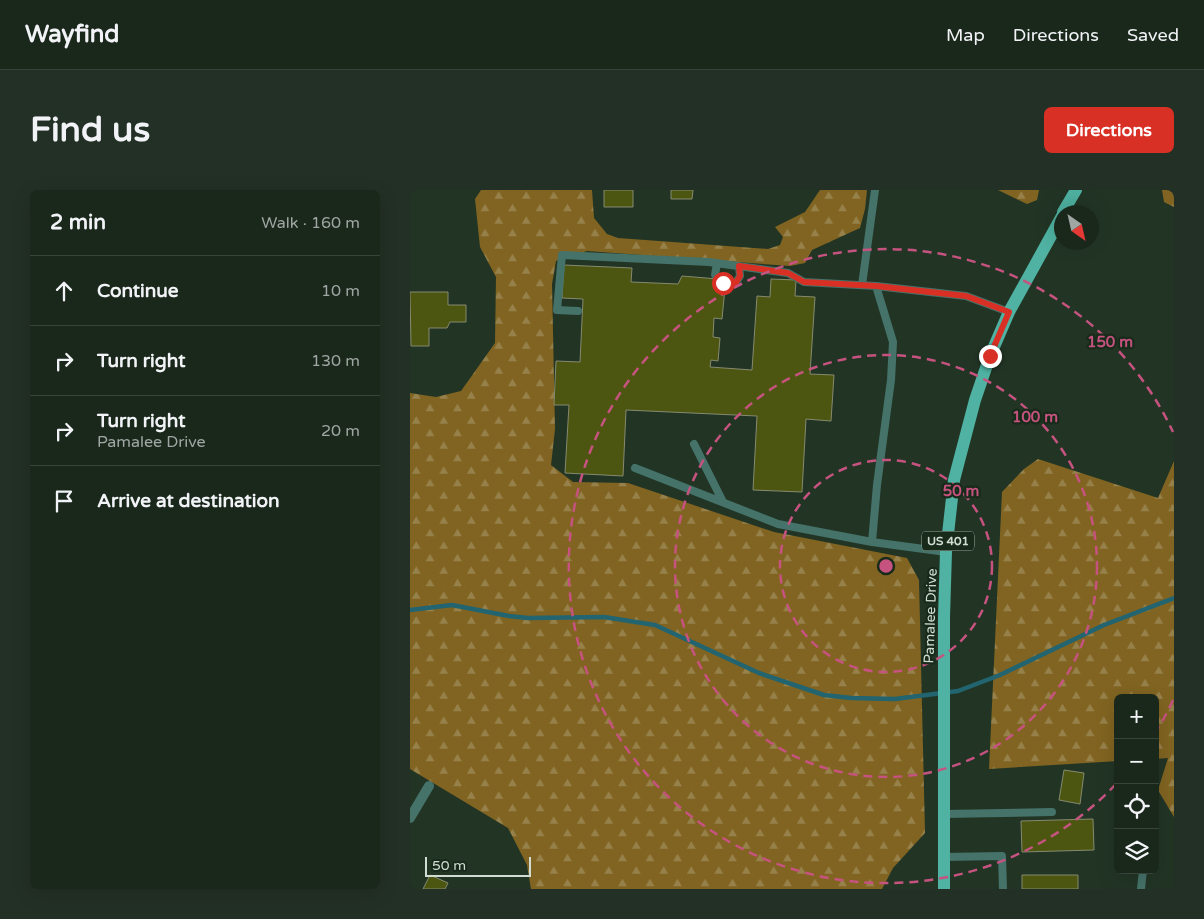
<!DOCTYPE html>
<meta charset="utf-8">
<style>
:root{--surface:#1a281c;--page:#233025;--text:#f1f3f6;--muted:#9fa6a3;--line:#38443b;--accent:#d93025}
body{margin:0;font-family:"Varela Round",sans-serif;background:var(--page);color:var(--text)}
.controls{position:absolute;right:15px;bottom:15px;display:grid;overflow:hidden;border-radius:8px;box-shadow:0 5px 20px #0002}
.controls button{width:45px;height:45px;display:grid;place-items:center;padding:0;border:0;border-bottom:1px solid var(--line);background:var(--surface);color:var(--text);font:25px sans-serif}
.compass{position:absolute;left:644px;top:15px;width:45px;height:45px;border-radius:50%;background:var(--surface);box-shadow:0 5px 20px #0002;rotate:146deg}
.scale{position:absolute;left:15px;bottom:12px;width:106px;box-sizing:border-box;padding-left:5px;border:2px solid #d1ddd3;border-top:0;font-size:14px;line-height:18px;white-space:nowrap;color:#d1ddd3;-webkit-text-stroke:4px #182b1b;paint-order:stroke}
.stop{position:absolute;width:15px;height:15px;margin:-11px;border:4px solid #d93025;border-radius:50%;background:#fff}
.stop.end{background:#d93025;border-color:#fff;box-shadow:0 1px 5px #0008}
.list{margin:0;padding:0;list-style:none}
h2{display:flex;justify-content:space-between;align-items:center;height:65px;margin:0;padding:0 20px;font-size:21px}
h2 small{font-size:16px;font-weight:400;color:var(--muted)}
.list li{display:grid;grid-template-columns:32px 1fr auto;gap:15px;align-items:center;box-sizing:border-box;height:70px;padding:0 20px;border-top:1px solid var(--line)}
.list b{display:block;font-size:19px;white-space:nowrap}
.list p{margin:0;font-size:16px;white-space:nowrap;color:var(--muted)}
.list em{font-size:16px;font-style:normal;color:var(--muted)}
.icon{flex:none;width:28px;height:28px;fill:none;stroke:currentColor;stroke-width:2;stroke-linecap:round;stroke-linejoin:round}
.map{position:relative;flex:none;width:764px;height:699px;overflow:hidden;border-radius:8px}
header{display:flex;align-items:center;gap:30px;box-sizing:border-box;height:70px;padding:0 25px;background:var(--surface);border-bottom:1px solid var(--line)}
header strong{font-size:24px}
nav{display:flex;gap:28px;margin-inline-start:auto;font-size:18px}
.intro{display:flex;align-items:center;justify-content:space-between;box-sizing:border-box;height:120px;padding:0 30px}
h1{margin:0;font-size:35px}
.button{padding:12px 22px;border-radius:8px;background:var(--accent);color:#fff;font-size:18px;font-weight:700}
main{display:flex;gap:30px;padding:0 30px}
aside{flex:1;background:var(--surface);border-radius:8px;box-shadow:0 5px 20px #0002}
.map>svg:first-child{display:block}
.forest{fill:url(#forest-firs)}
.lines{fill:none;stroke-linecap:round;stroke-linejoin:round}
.stream{stroke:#226470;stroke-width:4.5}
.building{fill:#4d5610;stroke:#858a6f}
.lane{stroke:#457269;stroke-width:8}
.street{stroke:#457269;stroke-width:10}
.primary{stroke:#4fb2a2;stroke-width:12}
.route{stroke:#d93025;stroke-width:6}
.ring{fill:none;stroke:#c6537f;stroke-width:2.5;stroke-dasharray:9 6}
.labels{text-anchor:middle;stroke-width:4.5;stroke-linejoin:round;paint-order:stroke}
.shield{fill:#182b1b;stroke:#9aa89c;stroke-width:1}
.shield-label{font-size:12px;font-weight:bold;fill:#d1ddd3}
.street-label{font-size:14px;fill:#d1ddd3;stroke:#182b1b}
.centre{fill:#c6537f;stroke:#182b1b;stroke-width:2.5}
.ring-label{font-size:15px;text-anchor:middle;font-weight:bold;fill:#c6537f;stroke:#182b1b;stroke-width:4.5;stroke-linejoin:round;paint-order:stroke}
</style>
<header>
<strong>Wayfind</strong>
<nav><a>Map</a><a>Directions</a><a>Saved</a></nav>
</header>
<div class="intro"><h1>Find us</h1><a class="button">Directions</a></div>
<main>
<aside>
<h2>2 min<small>Walk · 160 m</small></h2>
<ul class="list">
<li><svg class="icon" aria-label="ahead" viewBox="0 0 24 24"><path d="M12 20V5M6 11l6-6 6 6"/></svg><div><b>Continue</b></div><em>10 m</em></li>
<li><svg class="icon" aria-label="right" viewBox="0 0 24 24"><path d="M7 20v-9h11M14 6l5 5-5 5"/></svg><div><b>Turn right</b></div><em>130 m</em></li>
<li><svg class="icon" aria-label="right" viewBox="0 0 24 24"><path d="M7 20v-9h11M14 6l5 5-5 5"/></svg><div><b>Turn right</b><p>Pamalee Drive</p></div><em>20 m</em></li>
<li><svg class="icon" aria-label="arrive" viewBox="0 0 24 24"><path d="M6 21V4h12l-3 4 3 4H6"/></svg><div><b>Arrive at destination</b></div></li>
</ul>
</aside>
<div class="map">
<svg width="764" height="699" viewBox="0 0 764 699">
<defs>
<pattern id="forest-firs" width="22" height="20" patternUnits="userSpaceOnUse" patternTransform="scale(1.25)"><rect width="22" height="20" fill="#816421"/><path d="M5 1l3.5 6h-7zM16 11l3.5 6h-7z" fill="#97814b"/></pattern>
</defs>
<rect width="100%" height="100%" fill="#223525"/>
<path class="forest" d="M71,0H182L184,28L197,44L208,48L358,59L370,55L373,47L365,37L395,22L410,0H457L455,19L450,38L402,60L395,73L380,76L177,61L146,71L142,94L145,239L141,275L163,292L218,293L364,342L497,368L509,390L515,643L483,678L472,699H121L117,675L98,638L0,579V203L26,207L51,201L85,153L86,87L70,57L65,9Z
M588,0H629L627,10L617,14Z
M752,0H764V17L754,12Z
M628,269L748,308L764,271V627L748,600L758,568L745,569V508H708V571L579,579L592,302L614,279Z"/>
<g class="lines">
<path class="stream" d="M0,420L42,415L99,426L118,428L194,427L245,435L349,483L414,505L441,508L485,509L548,501L590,485L694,435L764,408"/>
</g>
<path class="building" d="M194,0H223V17H194Z
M261,0H283L282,9H261Z
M154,75L222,78L221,92L268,94L272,86L308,89L307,98H315L312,129L304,128L303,147L310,148L308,171L301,170L300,177L342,180L347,106L360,107L361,89L386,90L385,106L405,107L400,184L424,185L421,231L396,229L392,302L343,300L347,226L216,220L213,286L155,283L159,215H144L146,171L170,172L173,109L152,108Z
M0,102H38V115H56V132H40L37,138H19V156H1Z
M654,580L674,583L670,614L649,610Z
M683,629L684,660L612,662L611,631Z
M20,685L38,693L35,699H13Z
M612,685H668V699H612Z"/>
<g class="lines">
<path class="lane" d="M307,73L305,85L313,93L325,94L330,86L329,76
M452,95L465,0
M168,121L147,120L152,65L299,72L378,83L394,92L466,96L556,106L599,122
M284,254L313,312
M225,278L368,334L462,352L536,362
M462,352L467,295L481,190L483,152L466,96
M534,624L642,622
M534,667L592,666L593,699
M731,699L733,680"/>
<path class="street" d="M0,628L19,596"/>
<path class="primary" d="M653,22L666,0
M534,699V427L536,362L544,290L565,210L580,166L599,122L652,26"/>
</g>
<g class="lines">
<path class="route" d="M313,93L325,94L330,86L329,76L378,83L394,92L466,96L556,106L599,122L580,166"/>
</g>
<g class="ring">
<circle cx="476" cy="376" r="106"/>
<circle cx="476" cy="376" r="211"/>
<path d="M763 510A317 317 0 0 1 746 542M706 594A317 317 0 1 1 763 242"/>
</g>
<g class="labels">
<rect class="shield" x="512" y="341.5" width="52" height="19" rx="4"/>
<g class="shield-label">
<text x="538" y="355">US 401</text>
</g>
<g class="street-label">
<text transform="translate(520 426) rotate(-88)" y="5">Pamalee Drive</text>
</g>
</g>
<circle cx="476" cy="376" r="8" class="centre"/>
<g class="ring-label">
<text x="700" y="157">150 m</text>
<text x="625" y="232">100 m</text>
<text x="551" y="306">50 m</text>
</g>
</svg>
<div class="controls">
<button>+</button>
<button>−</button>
<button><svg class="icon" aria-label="locate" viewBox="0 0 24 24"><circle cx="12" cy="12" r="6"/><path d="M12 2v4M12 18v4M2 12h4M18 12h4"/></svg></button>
<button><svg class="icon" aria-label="layers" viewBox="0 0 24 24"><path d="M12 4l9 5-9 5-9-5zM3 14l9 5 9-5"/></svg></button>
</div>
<svg class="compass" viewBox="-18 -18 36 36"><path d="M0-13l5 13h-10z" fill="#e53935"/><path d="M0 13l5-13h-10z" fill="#9fa6a3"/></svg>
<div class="scale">50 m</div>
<div class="stop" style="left:313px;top:93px"></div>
<div class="stop end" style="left:580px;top:166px"></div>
</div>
</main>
